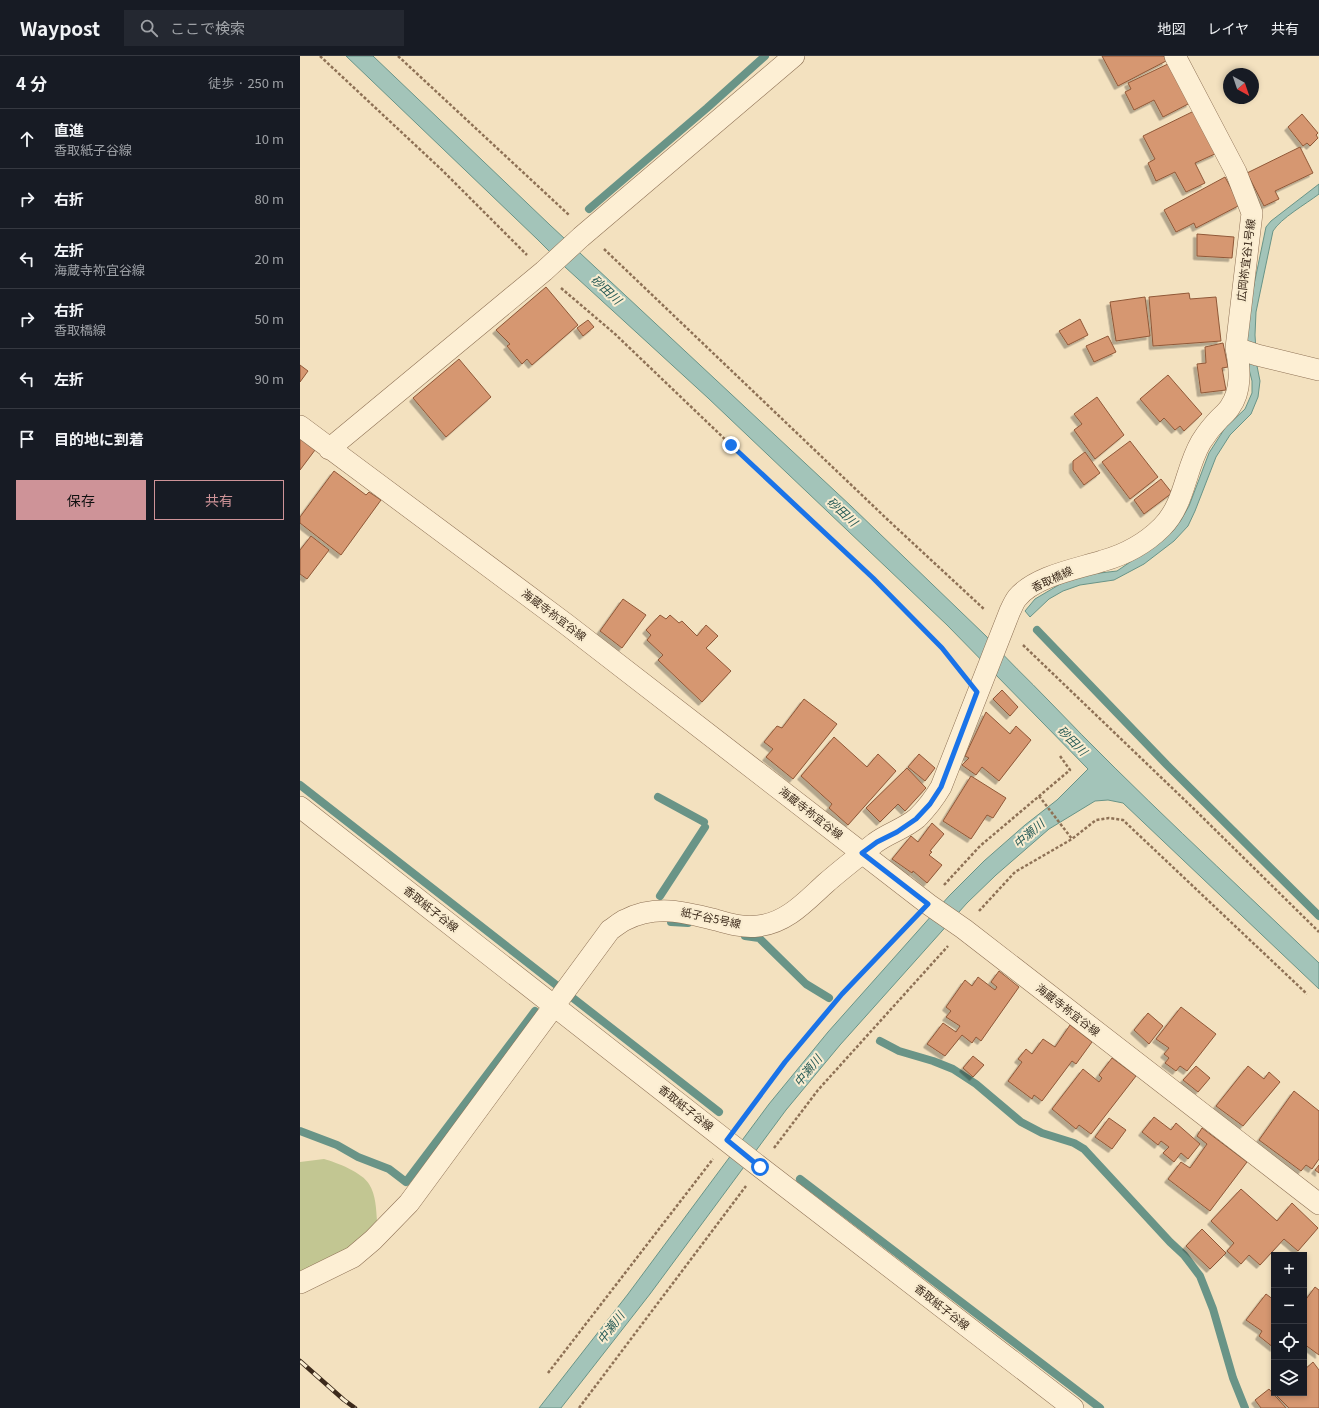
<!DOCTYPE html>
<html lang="ja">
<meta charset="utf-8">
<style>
:root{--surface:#171b24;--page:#242831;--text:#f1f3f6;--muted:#9ea1a6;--line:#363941;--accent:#ce9398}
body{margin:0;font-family:Georgia,"Noto Sans JP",serif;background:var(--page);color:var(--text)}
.controls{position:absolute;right:12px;bottom:12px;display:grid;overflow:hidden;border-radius:0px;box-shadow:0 2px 6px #0003}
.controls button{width:36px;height:36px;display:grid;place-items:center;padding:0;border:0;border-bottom:1px solid var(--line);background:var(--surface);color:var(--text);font:20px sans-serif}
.compass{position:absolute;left:923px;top:12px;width:36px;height:36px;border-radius:50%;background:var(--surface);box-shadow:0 2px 6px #0003;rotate:140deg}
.stop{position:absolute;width:12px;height:12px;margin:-9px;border:3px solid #1a73e8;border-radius:50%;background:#fff}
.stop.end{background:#1a73e8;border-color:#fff;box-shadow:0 1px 4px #0008}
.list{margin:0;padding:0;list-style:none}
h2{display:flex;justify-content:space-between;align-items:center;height:52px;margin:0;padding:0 16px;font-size:17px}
h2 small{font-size:13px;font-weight:400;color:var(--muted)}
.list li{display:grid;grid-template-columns:26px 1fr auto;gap:12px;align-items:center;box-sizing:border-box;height:60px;padding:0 16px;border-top:1px solid var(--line)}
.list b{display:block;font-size:15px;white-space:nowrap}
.list p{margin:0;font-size:13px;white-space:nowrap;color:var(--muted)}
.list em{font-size:13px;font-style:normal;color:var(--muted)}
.actions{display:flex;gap:8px;padding:12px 16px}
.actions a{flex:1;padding:9px 0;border:1px solid var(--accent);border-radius:0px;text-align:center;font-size:14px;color:var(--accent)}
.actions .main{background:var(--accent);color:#111}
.icon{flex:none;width:22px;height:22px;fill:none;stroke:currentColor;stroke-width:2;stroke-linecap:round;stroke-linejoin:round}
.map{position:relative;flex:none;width:1019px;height:1352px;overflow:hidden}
header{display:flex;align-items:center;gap:24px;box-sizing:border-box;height:56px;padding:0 20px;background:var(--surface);border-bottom:1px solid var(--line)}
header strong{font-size:19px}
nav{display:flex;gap:22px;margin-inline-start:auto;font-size:14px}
.search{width:280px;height:36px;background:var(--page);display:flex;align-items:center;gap:10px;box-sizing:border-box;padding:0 14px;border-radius:0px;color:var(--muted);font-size:15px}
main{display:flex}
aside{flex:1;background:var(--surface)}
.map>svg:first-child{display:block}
.cemetery{fill:#c2c692}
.water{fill:#a3c4b9;stroke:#699487}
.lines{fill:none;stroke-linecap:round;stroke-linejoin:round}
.stream{stroke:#699487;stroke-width:8}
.building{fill:#d69771;stroke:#905838;filter:url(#shadow)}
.minor-casing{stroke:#8e7155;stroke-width:22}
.path{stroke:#8e7155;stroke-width:2.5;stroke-dasharray:3 2;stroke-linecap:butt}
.minor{stroke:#fdefd4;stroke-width:21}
.rail-casing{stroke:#3c2a1b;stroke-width:4.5}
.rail{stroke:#f9ecd0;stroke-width:3;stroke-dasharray:9;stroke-linecap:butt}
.route{stroke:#1a73e8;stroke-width:5}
.labels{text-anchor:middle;stroke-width:4;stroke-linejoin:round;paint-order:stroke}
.street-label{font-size:11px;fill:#3c2a1b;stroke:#f9ecd0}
.water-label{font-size:12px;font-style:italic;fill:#295d58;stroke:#f9ecd0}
</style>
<header>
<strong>Waypost</strong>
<div class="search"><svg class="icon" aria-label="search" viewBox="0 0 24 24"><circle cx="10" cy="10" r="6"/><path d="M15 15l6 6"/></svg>ここで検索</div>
<nav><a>地図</a><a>レイヤ</a><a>共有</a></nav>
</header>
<main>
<aside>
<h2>4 分<small>徒歩 · 250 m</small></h2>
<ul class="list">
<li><svg class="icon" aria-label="ahead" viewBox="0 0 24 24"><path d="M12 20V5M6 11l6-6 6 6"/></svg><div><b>直進</b><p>香取紙子谷線</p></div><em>10 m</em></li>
<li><svg class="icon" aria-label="right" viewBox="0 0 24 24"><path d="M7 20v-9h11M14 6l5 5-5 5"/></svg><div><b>右折</b></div><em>80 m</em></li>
<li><svg class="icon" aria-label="left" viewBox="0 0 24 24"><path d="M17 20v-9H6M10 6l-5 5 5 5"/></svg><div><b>左折</b><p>海蔵寺祢宜谷線</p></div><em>20 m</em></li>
<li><svg class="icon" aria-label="right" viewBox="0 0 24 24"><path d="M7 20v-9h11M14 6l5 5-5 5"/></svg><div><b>右折</b><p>香取橋線</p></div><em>50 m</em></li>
<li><svg class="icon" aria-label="left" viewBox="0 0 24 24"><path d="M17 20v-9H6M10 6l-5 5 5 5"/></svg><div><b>左折</b></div><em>90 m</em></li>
<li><svg class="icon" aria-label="arrive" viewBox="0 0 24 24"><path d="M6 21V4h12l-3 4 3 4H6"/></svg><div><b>目的地に到着</b></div></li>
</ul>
<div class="actions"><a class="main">保存</a><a>共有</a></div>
</aside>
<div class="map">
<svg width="1019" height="1352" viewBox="0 0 1019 1352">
<defs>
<filter id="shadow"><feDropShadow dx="-3.5" dy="3.5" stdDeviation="0" flood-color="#0004"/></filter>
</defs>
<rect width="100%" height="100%" fill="#f3e1bf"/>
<path class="cemetery" d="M24,1103C36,1106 63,1117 69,1128C76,1139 76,1153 77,1165L52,1193L0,1218V1106Z"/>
<path class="water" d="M46,0H73L250,169L551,450L686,580C706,603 728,623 749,645C836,736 928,820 1019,907V933L823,747L808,744L795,745L749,773L696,819L667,847L540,989L486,1054L350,1238L261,1352H239L328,1238L469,1048L528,976L649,840L684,805L725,769L757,744L788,713L647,569L408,342L265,211L237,183Z
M1019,128V138C1006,148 981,162 973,175L956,256L955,279L957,310L960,325L958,341L951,358L930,379L916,401L895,455L888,470L874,485L844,508L814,524L780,529L763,535L749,543L730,561L725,555L735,543L762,527L783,519L817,515L861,485L873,475L881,464L889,450L909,397L925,372L945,353L952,337V325L949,313L945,278L949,253L966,171L971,165Z"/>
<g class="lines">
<path class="stream" d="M289,153L407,52L465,0
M737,574L867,709L1019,860
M0,729L419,1056
M358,741L404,766
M360,840L405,771
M371,866L388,867
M445,880L459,882L506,928L529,942
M580,985L599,995L633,1005L653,1013L676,1028L721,1066L742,1077L774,1087L784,1093L870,1186L884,1199L900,1220L913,1253L933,1322L945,1352
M0,1075L37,1089L58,1101L89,1113L106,1126L235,955
M500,1123L800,1352"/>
</g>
<path class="building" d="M802,0H864L866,5L818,30Z
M870,7L890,47L863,61L854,44L834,54L825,36L831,33L828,27Z
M896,54L917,97L895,107L905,127L886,136L875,116L856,125L848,107L855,103L843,80Z
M1002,58L1018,77L1016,79L1018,82L1010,90L1007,87L1003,90L988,71Z
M1000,91L1013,117L975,135L979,143L964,150L947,117Z
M925,121L940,149L896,172L894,167L876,176L864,154Z
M897,178L934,181L932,202L897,200Z
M246,231L278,269L232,309L227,303L222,308L207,290L210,288L196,274Z
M889,237L890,243L916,241L921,285L853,290L849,241Z
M845,241L850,280L816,285L810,246Z
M780,263L788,279L768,289L759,275Z
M288,264L294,271L283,280L277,272Z
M808,280L816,296L794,306L786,290Z
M923,287L928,311L922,312L926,334L901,337L897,308L906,307L905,291Z
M159,303L191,341L146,381L113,342Z
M0,309L8,315L0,326Z
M868,319L902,358L884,375L880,370L875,374L864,362L860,366L840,343Z
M797,341L824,379L795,403L774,374L782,368L774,358Z
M0,382L15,394L0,414Z
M830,385L858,421L830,443L802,406Z
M785,396L800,417L784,429L773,414V405Z
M34,415L66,439L69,436L81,444L41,499L0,467V461Z
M861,423L872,437L844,458L834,444Z
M11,480L29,494L7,523L0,518V494Z
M323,543L346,559L322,592L300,575Z
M360,559L366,563L370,559L379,567L382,565L397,580L406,569L418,580L406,592L431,615L402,646L358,604L363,599L347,584L351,579L346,574Z
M702,634L718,651L710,660L693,643Z
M504,643L537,668L493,723L466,701L473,693L464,686L477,670L482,672Z
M686,656L710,678L716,670L731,684L699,725L682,711L676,719L662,709L669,702L665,700Z
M534,681L567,711L578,698L596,715L548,769L529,752L532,748L501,720Z
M619,698L635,712L625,725L608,711Z
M607,712L626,732L605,755L598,748L580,766L566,752Z
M671,720L706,742L693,762L687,759L671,783L643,765Z
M632,767L644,778L630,795L632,796L629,799L642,809L627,827L613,815L612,817L592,803L611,780L618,786Z
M699,915L719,931L681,985L676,981L672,987L662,979L645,1000L627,988L643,967L656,976L660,970L646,961L651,955L646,951L665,924L672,930L678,921L695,934L697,931L691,926Z
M881,951L916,978L887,1015L880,1010L876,1015L865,1007L869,1002L864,998L869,992L856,983Z
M848,957L863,970L849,988L834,974Z
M770,969L792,986L776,1008L772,1005L742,1045L734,1039L732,1043L708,1025L722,1006L718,1003L726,993L732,998L743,983L755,991Z
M673,1000L684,1009L673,1021L663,1012Z
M812,1002L836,1020L791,1078L779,1069L776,1073L752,1053L783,1013L799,1026L802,1022L799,1019Z
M896,1010L910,1022L898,1036L883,1024Z
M948,1010L964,1023L969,1016L980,1026L943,1070L916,1050Z
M994,1035L1019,1055V1103L1012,1113L1006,1109L1001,1115L959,1084Z
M854,1061L871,1074L876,1067L900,1088L888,1103L881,1097L874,1106L863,1097L869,1091L861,1085L858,1089L842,1076Z
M809,1062L826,1074L812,1093L795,1081Z
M902,1072L947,1106L910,1155L868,1123L881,1106L890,1112L907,1088L897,1080Z
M1019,1109V1117L1015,1114Z
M941,1133L977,1165L992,1147L1018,1172L998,1195L984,1183L960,1209L949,1199L941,1208L927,1195L934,1187L911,1165Z
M902,1173L926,1197L910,1213L886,1190Z
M1015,1231L1019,1234V1299L1004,1288V1246Z
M966,1238L974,1244V1292L959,1280L962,1275L946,1264Z
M1013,1306L1019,1314V1352H989L977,1340L980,1337H1004V1314Z
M969,1333L986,1352H961L955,1344Z"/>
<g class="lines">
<g class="minor-casing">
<path id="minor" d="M875,0L936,116L952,157L936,292L957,299L1019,314
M0,370L266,568L628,848L664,873L1019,1148
M29,393L244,215L281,181L494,0
M0,751L460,1111L773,1352
M0,1227L53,1201L73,1184L109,1147L310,874C315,871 320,866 325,864C356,848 385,856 416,864C430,868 444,872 458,870C487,867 506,845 526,827C542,813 559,800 575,787C588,777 604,773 617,762C627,752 634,743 641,731L710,555C712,551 714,546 717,542C735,520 777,513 802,505C824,499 846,487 862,471C885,448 885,413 901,386C906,378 913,369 920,362C923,359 928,355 930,351C942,334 940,312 936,292"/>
</g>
<path class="path" d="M20,0L143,115L227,199
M98,0L269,159
M304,193L588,464L685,554
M261,232L315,278L431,389L573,522L642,592L660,614
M723,589L893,752L1019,876
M739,740L772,783
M644,829L680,790L770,714L760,700
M679,855L715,816L772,783L796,764L809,762L823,764L1007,938
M441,1066L485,1006L542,938L611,866
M474,1092L518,1034L648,890
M248,1317L413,1103
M279,1352L446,1130"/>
<use href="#minor" class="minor"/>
<g class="rail-casing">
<path id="rail" d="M0,1305L44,1344L55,1352"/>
</g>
<use href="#rail" class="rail"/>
</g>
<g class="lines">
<path class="route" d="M431,389L573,522L642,592L677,636L641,731L630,748L616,763L597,776L577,786L562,797L628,848L542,938L485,1006L427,1084L460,1111"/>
</g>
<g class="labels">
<g class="street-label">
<text transform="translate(946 204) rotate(-83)" y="4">広岡祢宜谷1号線</text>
<text transform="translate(752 523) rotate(-25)" y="4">香取橋線</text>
<text transform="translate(254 559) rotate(37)" y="4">海蔵寺祢宜谷線</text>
<text transform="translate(511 757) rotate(38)" y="4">海蔵寺祢宜谷線</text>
<text transform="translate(131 853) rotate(38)" y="4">香取紙子谷線</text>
<text transform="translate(411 862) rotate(12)" y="4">紙子谷5号線</text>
<text transform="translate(768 954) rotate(38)" y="4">海蔵寺祢宜谷線</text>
<text transform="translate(386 1052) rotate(38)" y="4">香取紙子谷線</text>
<text transform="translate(642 1251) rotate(38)" y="4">香取紙子谷線</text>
</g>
<g class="water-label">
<text transform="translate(306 234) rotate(43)" y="4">砂田川</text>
<text transform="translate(542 456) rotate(43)" y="4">砂田川</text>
<text transform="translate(772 685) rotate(45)" y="4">砂田川</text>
<text transform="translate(729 778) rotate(-41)" y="4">中瀬川</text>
<text transform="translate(508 1015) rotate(-51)" y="4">中瀬川</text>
<text transform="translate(311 1272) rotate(-53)" y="4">中瀬川</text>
</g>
</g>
</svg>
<div class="controls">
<button>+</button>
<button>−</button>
<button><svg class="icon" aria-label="locate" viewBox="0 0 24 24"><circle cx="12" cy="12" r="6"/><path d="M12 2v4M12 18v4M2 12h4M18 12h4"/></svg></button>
<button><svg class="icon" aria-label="layers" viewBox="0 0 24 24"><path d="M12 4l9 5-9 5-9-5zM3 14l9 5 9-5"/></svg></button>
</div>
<svg class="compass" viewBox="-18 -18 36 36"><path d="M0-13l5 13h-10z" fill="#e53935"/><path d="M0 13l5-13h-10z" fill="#9ea1a6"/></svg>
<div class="stop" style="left:460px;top:1111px"></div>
<div class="stop end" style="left:431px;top:389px"></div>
</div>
</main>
